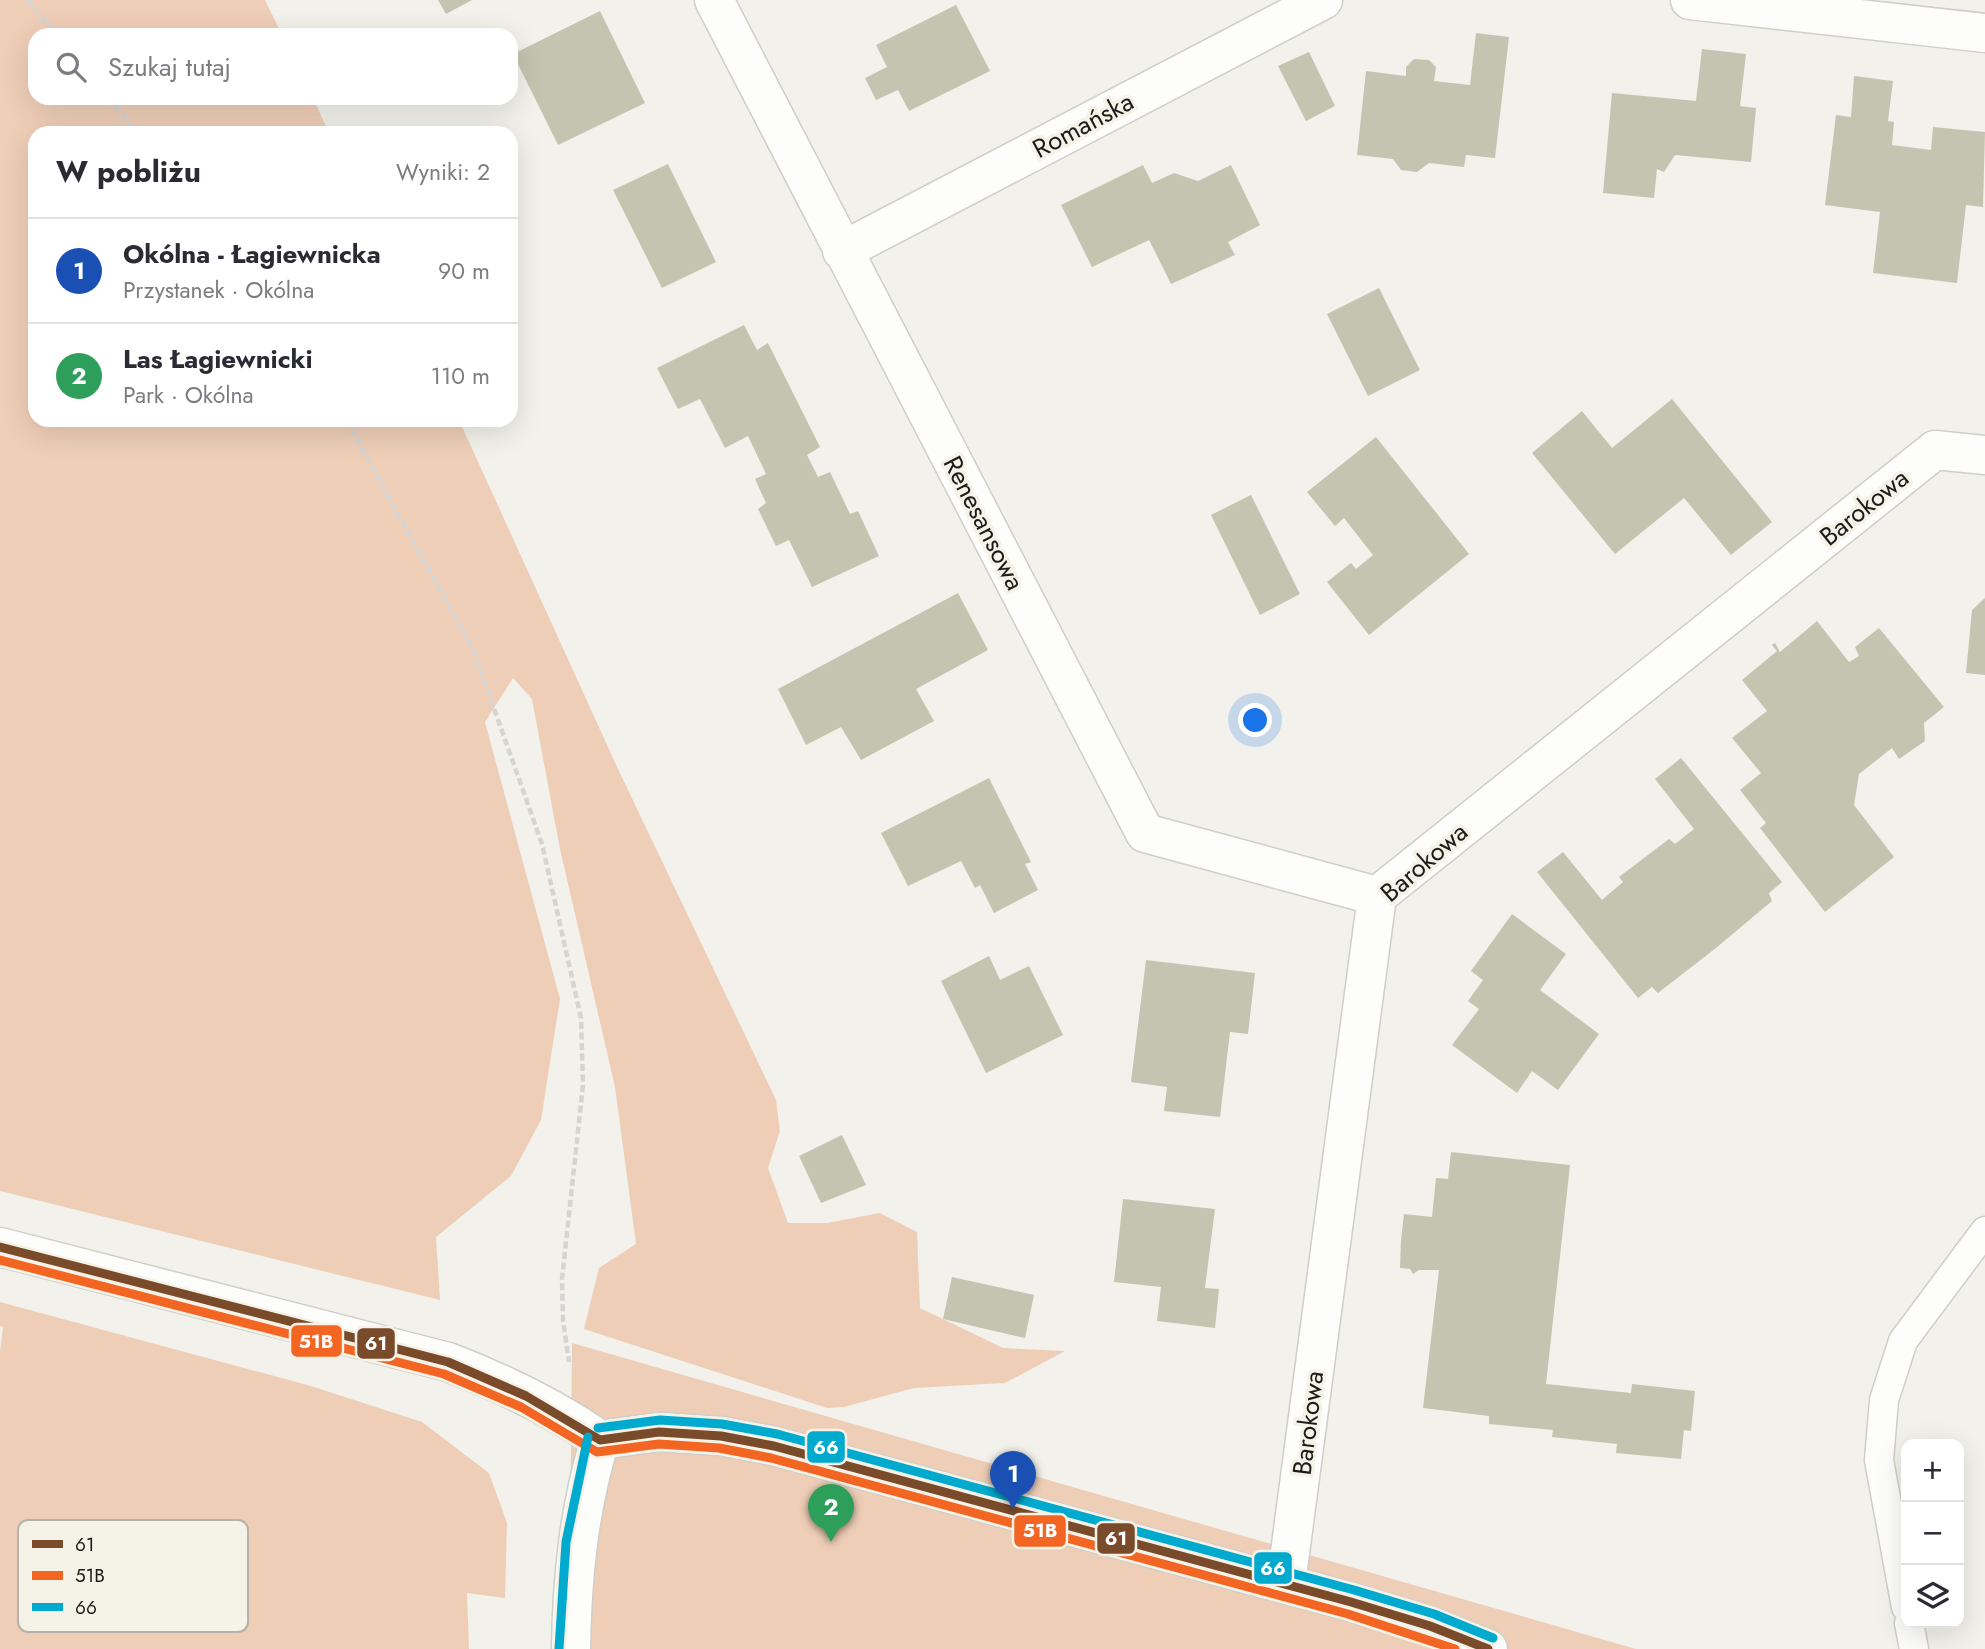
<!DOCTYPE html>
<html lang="pl">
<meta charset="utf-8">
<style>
:root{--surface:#fff;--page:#f2f2f3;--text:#2b2b33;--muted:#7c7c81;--line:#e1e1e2;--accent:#686762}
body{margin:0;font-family:Jost,sans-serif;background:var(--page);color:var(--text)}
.controls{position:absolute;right:21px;bottom:21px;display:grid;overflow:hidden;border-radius:14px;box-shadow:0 7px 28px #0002}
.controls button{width:63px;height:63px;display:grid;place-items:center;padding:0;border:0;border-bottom:2px solid var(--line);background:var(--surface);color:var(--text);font:35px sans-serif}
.you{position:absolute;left:1256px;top:721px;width:24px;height:24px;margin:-18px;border:5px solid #fff;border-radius:50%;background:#1a73e8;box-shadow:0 0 0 10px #1a73e833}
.badge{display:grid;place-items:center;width:46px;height:46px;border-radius:50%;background:var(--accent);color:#fff;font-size:23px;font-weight:700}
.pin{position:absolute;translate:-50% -58px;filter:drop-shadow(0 2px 4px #0008)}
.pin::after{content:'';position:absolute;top:37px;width:24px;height:21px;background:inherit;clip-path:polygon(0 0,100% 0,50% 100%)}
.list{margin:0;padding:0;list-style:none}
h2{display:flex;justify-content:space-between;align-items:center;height:91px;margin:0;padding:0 28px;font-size:30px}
h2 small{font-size:23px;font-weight:400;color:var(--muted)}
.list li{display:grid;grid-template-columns:46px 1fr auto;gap:21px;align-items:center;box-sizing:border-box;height:105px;padding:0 28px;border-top:2px solid var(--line)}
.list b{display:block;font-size:26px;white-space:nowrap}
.list p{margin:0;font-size:23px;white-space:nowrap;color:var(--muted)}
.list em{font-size:23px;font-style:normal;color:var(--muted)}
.icon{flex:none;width:38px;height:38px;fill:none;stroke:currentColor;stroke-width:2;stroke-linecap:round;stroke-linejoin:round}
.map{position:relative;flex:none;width:1985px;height:1649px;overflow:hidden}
.search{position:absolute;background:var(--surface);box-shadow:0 7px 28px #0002;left:28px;top:28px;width:490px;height:77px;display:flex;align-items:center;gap:18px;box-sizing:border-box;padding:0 24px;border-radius:21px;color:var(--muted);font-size:26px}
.panel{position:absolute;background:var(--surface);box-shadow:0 7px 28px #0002;left:28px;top:126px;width:490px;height:301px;border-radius:21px}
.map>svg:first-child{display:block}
.green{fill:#efceb8}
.building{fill:#c4c5b0}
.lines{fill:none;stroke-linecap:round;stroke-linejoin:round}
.service-casing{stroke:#cfcec9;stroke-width:31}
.minor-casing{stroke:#cfcec9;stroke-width:41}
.tertiary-casing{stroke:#cfcec9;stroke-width:41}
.path{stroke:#d5d4d2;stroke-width:4.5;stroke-dasharray:7 3.5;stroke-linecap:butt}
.service{stroke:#fdfdfc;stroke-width:28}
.minor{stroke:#fdfdfc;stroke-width:38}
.tertiary{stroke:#fdfdfc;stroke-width:38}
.bus-1-casing{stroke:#f5f2e8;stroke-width:14}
.bus-2-casing{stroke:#f5f2e8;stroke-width:14}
.bus-3-casing{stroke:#f5f2e8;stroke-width:14}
.bus-1{stroke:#7a4b2a;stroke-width:9}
.bus-2{stroke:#f26522;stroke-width:9}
.bus-3{stroke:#00a9ce;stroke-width:9}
.labels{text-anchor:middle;stroke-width:7;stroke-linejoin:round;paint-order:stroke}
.street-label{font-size:26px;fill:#1e1c19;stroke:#f5f2e8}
.key{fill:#f5f2e8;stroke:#b4b2aa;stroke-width:2}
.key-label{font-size:19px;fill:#1e1c19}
.line-badge{stroke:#f5f2e8;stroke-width:2.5}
.badge-label{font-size:19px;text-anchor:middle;font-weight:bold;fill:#fff}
</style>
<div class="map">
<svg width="1985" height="1649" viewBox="0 0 1985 1649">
<rect width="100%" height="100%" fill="#f2f1eb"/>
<path class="green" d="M0,0H265L282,35H35V98H313L329,133H35V420H459L618,769L776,1100L780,1131L768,1168L788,1223H827L880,1213L917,1232L920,1308L1003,1348L1065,1351L1005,1383L914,1388L844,1407L827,1408L584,1329L599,1268L636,1244L615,1087L560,849L532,699L513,678L485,722L560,999L541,1120L511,1176L436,1237L440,1300L0,1191Z
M0,1302L311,1386L422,1422L489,1473L507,1523L505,1598L467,1593L469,1649H0V1351L3,1327L0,1326Z
M572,1343L1636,1649H569Z"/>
<path class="building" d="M438,0H472L446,14Z
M956,5L990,71L909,111L898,90L876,100L865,78L887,67L876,45Z
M600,11L645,103L558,145L513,54Z
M1476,33L1509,37L1495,158L1466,155L1464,167L1429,163L1417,172L1401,170L1393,159L1357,155L1366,71L1406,76V67L1414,59L1429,60L1436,67L1434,81L1470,85Z
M1702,49L1746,54L1740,106L1756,108L1751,162L1675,155L1664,172L1657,169L1654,198L1603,193L1612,93L1696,101Z
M1309,52L1335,106L1306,121L1278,66Z
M1854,76L1893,81L1888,121L1894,122L1892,145L1931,150L1933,127L1985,132L1983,207L1966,205L1957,283L1873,273L1880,212L1825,205L1836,115L1851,117Z
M668,164L716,262L662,288L613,190Z
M1143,165L1152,183L1174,173L1198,181L1231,165L1260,225L1228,242L1235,255L1171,284L1149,240L1092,267L1061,205Z
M1379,288L1420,370L1368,396L1327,314Z
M744,325L757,350L768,343L820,447L807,455L818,477L830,472L850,514L858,511L879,556L812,587L789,540L776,546L758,509L766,503L755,479L766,474L748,436L725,448L700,399L678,409L657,368Z
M1672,399L1772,522L1731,555L1684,498L1615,554L1532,453L1582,411L1612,448Z
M1376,437L1469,554L1369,635L1327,582L1351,563L1356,569L1373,555L1344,518L1335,526L1307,492Z
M1251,495L1300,594L1260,615L1211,515Z
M958,593L988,650L916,689L934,721L861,760L841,727L806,745L778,689Z
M1985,598V675L1966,673L1972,610Z
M1817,621L1849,662L1859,656L1855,647L1879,628L1944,707L1924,723L1925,741L1899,759L1892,748L1859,774L1854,805L1894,857L1825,912L1760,828L1766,823L1740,790L1761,773L1732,738L1767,711L1742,680L1777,651L1772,645L1775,643L1780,652Z
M1681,758L1782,882L1769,893L1772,901L1716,948L1658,993L1652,987L1638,998L1537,872L1563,852L1602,900L1623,882L1619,877L1669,839L1675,844L1694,829L1655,779Z
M989,778L1031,862L1025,864L1038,890L994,913L980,885L975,888L961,861L908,886L881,833Z
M1512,914L1566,954L1540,990L1599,1034L1558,1090L1532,1071L1517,1093L1452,1045L1479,1009L1468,1001L1483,980L1471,971Z
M989,956L1000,980L1029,966L1063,1035L986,1073L941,981Z
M1146,960L1255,973L1248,1034L1230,1032L1220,1117L1164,1111L1167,1087L1131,1082Z
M842,1135L866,1185L821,1203L799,1156Z
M1451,1152L1570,1165L1546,1384L1631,1393L1632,1384L1695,1391L1691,1431L1684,1430L1681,1459L1616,1453L1617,1444L1552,1437L1553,1430L1489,1424V1416L1423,1408L1439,1270H1419L1413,1274L1410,1269L1400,1268L1401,1240L1404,1214L1432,1217L1436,1178L1448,1179Z
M1123,1199L1215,1209L1205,1288L1219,1289L1215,1328L1157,1321L1161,1287L1114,1282Z
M952,1277L1034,1295L1025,1338L943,1319Z"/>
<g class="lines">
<g class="service-casing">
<path id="service" d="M1906,1607L1879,1460L1884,1400L1903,1341L1985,1231
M1909,1623L1914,1649"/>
</g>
<g class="minor-casing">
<path id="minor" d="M714,0L1145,833L1377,896
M1690,0L1985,33
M842,251L1323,0
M1286,1583L1377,896L1935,450L1985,455"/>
</g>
<g class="tertiary-casing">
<path id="tertiary" d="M0,1247L448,1362C503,1383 551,1406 600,1440L659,1432L721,1436L774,1446L1351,1602L1430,1626L1488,1649
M571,1649C572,1577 579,1509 600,1440"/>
</g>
<path class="path" d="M28,0L56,35
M108,98L137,133
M346,420L473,649L542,844L581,1018L583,1085L562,1279L563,1320L569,1362"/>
<use href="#service" class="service"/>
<use href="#minor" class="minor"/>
<use href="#tertiary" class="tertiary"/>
<g class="bus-1-casing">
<path id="bus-1" d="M0,1247L448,1362L526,1396L600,1440L659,1432L721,1436L774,1446L1351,1602L1430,1626L1488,1649"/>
</g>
<g class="bus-2-casing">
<path id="bus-2" d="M0,1260L444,1374L521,1407L597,1452L659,1444L719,1448L771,1458L1348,1614L1455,1649"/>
</g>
<g class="bus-3-casing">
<path id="bus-3" d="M598,1428L660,1420L722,1424L777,1434L1354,1590L1434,1614L1493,1638
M559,1649L566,1542L588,1437"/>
</g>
<use href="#bus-1" class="bus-1"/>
<use href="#bus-2" class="bus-2"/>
<use href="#bus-3" class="bus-3"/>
</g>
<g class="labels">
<g class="street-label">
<text transform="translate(1083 125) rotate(-28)" y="9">Romańska</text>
<text transform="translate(1864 507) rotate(-39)" y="9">Barokowa</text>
<text transform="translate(984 523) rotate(63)" y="9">Renesansowa</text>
<text transform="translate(1424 862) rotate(-41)" y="9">Barokowa</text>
<text transform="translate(1308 1423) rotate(-83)" y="9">Barokowa</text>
</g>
</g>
<rect x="18" y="1520" width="230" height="112" rx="10" class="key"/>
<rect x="32" y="1540" width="31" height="8" fill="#7a4b2a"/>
<rect x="32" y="1571" width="31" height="9" fill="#f26522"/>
<rect x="32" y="1603" width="31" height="8" fill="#00a9ce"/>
<g class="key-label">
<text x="75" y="1551">61</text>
<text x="75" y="1582">51B</text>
<text x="75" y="1614">66</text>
</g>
<g class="line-badge">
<rect x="290" y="1324" width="53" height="34" rx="7" fill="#f26522"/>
<rect x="356" y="1327" width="40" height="33" rx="7" fill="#7a4b2a"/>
<rect x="806" y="1430" width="40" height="34" rx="7" fill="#00a9ce"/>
<rect x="1013" y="1514" width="54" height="34" rx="7" fill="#f26522"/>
<rect x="1096" y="1522" width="40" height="33" rx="7" fill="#7a4b2a"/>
<rect x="1253" y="1551" width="40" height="34" rx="7" fill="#00a9ce"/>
</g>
<g class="badge-label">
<text x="316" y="1348">51B</text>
<text x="376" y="1350">61</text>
<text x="826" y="1454">66</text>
<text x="1040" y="1537">51B</text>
<text x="1116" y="1545">61</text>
<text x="1273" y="1575">66</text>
</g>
</svg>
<div class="controls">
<button>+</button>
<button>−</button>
<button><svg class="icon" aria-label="layers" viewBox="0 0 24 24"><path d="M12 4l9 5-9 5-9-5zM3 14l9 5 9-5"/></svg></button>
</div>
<div class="you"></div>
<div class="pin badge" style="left:1013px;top:1509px;background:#1a4fb4">1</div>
<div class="pin badge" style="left:831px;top:1542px;background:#2e9e5b">2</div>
<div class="search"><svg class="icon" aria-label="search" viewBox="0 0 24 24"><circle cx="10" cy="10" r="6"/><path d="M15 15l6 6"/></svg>Szukaj tutaj</div>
<section class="panel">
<h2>W pobliżu<small>Wyniki: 2</small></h2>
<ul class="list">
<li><span class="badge" style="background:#1a4fb4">1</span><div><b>Okólna - Łagiewnicka</b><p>Przystanek · Okólna</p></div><em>90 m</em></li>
<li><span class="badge" style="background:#2e9e5b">2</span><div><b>Las Łagiewnicki</b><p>Park · Okólna</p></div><em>110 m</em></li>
</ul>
</section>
</div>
